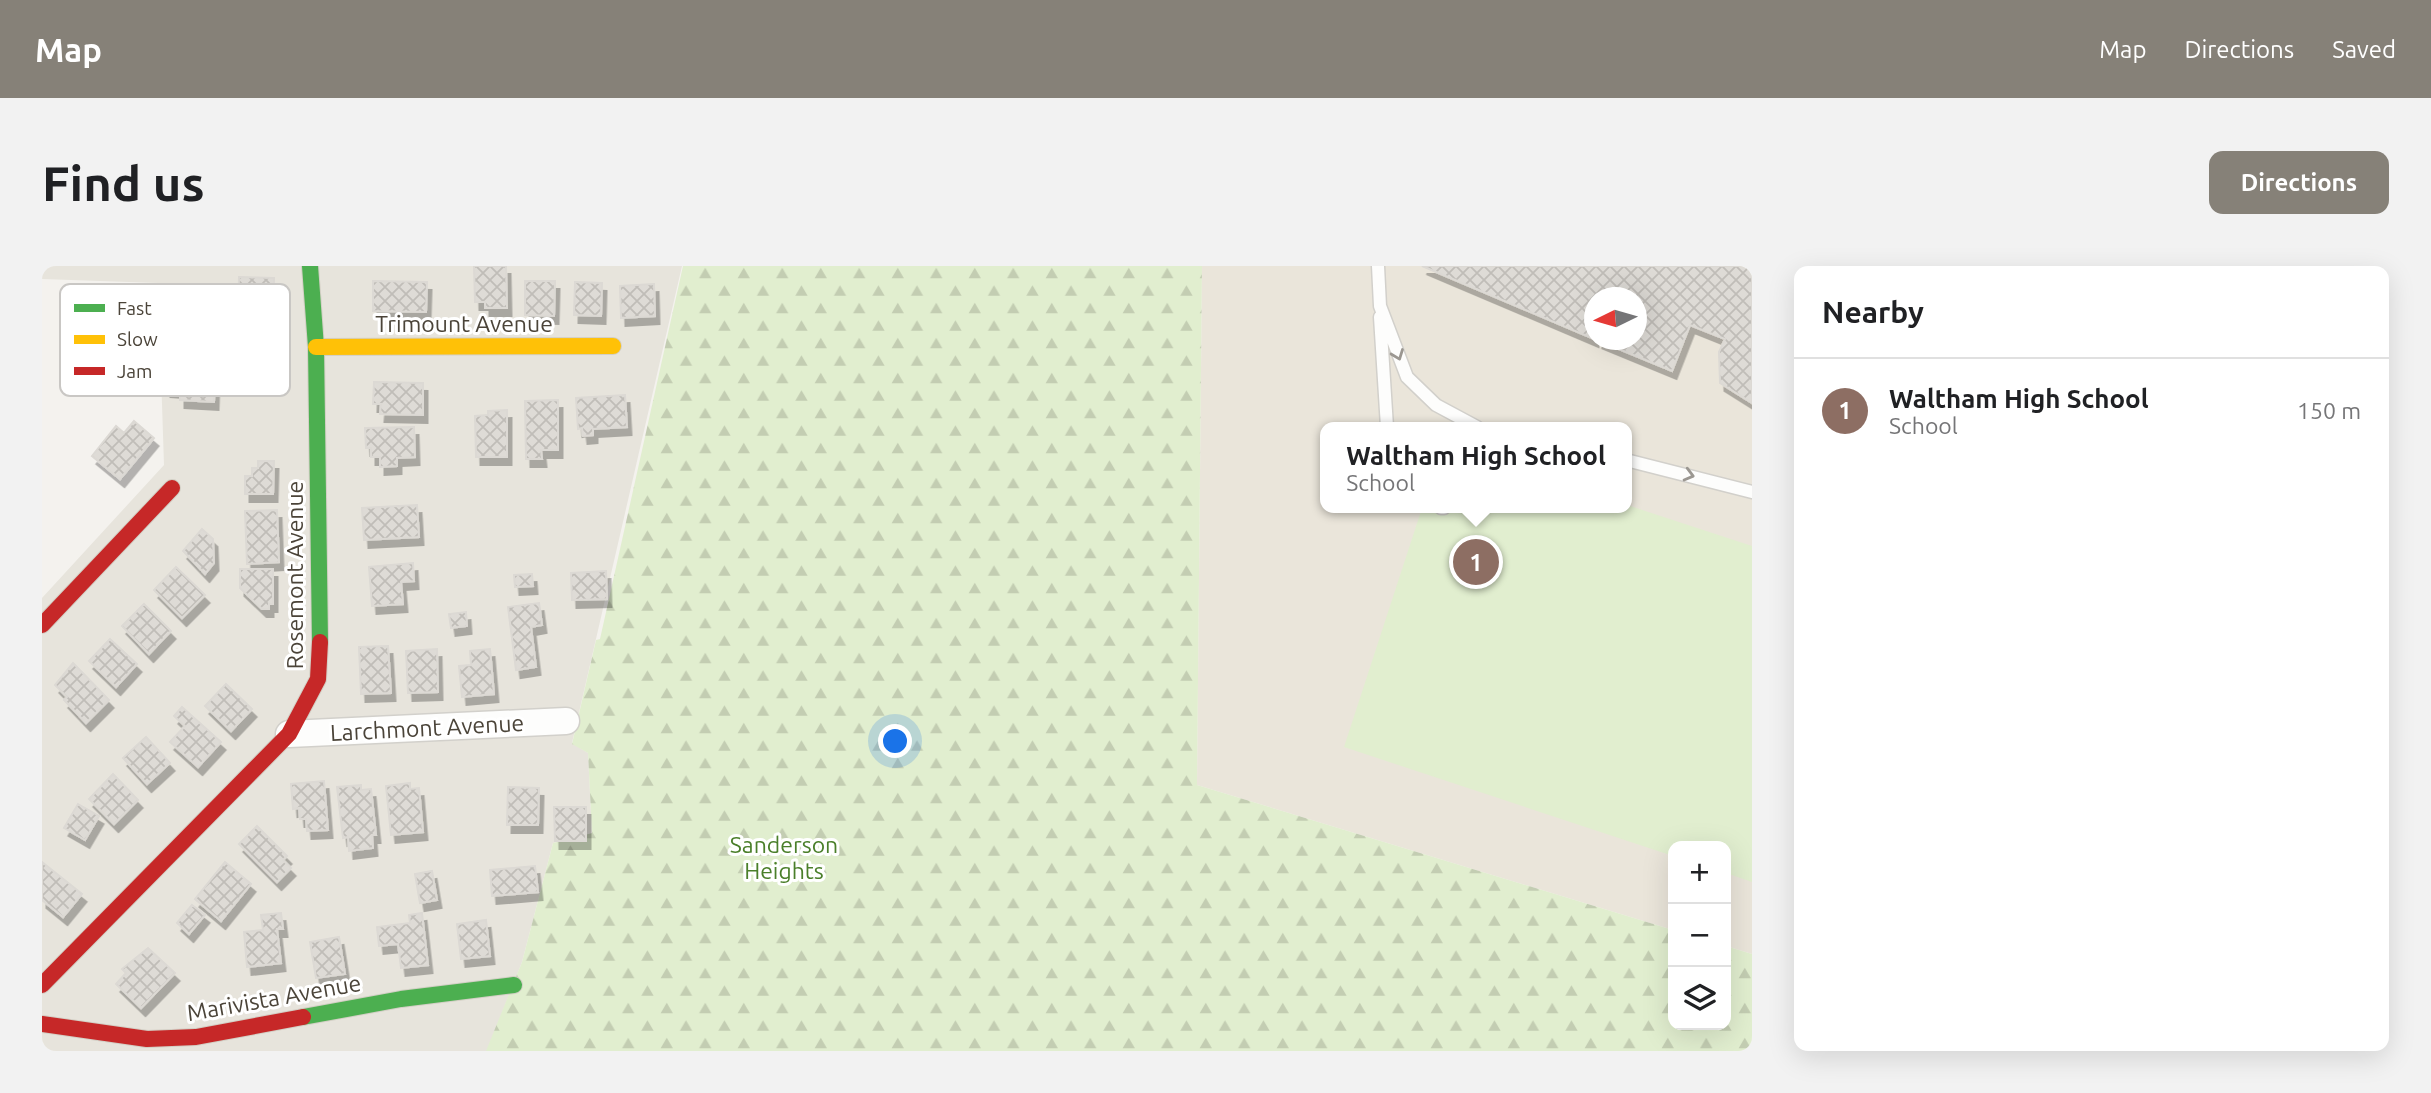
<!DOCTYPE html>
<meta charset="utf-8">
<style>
:root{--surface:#fff;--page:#f2f2f2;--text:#202124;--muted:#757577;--line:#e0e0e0;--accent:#868178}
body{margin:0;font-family:Ubuntu,sans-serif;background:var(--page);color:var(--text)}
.controls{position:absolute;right:21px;bottom:21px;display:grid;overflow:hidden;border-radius:14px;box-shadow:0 7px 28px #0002}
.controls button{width:63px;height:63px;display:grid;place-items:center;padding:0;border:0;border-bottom:2px solid var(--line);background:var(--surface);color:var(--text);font:35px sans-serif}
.compass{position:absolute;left:1542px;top:21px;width:63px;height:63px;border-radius:50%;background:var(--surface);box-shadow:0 7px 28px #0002;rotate:265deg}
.you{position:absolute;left:854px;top:476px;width:24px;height:24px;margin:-18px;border:5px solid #fff;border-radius:50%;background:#1a73e8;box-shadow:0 0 0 10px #1a73e833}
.badge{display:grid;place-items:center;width:46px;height:46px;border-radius:50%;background:var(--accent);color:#fff;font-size:23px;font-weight:700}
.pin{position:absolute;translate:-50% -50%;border:4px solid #fff;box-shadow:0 2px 7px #0006}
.popup{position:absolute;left:1278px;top:156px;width:312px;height:91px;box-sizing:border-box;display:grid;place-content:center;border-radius:14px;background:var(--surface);filter:drop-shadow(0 2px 5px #0005);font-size:23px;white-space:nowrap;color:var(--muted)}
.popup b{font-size:26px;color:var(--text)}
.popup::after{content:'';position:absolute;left:50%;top:100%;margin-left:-14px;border:14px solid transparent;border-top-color:var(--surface)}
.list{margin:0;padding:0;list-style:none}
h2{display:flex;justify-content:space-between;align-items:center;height:91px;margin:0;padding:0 28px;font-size:30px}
h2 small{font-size:23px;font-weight:400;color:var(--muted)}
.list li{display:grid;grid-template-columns:46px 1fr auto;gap:21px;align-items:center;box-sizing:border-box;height:105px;padding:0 28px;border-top:2px solid var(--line)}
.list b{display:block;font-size:26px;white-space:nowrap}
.list p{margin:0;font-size:23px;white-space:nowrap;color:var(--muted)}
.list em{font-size:23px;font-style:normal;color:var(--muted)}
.icon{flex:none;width:38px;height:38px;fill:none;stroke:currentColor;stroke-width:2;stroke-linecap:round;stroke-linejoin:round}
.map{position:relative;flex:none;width:1710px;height:785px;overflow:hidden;border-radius:14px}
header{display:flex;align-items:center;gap:42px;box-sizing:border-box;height:98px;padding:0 35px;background:var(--accent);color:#fff}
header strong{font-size:33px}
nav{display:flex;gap:38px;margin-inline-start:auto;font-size:24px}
.intro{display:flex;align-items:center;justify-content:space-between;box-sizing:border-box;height:168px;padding:0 42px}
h1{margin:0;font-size:49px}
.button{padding:18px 32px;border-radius:14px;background:var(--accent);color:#fff;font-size:24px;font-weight:700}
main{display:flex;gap:42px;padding:0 42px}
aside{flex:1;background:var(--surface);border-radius:14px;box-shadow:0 7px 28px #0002}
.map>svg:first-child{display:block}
.residential{fill:#e7e4dc}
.education{fill:#eae5da;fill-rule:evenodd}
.green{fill:#e1eecf}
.forest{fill:url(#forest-firs)}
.building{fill:url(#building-cross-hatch);stroke:#dcd9d4;stroke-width:2;filter:url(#shadow)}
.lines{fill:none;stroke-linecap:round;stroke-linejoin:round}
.lane-casing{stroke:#d2d0cb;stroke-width:15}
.street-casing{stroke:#d2d0cb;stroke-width:29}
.fast-casing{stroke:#d3cfc5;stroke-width:18}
.slow-casing{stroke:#d3cfc5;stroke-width:18}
.jam-casing{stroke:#d3cfc5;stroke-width:18}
.lane{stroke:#fdfdfc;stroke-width:12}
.street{stroke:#fdfdfc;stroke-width:26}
.fast{stroke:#4caf50;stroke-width:16}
.slow{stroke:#ffc107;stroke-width:16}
.jam{stroke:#c62828;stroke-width:16}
.oneway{stroke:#9b9791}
.labels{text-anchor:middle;stroke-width:6;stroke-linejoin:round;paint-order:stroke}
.street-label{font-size:23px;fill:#4b4439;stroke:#fff}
.park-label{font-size:23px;fill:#4a7f2a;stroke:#fff}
.key{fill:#fff;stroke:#c9c7c4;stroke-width:2}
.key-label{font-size:19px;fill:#4b4439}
</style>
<header>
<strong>Map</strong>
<nav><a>Map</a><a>Directions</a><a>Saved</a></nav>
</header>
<div class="intro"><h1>Find us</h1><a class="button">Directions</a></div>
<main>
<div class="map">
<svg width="1710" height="785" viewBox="0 0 1710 785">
<defs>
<pattern id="forest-firs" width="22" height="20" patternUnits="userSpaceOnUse" patternTransform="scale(1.75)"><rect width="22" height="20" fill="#e1eecf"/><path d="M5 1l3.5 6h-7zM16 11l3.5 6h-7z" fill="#c3cdb2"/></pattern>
<pattern id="building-cross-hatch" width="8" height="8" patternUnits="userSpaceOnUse" patternTransform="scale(1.75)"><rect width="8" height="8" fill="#dedbd6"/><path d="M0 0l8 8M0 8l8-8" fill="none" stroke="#c0bdb8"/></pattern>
<filter id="shadow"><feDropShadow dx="4.5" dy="8" stdDeviation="0" flood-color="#0004"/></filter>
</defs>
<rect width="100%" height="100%" fill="#f4f2ee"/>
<path class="residential" d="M0,0H640L530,477L546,487L550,567L511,577L480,696L445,785H0V332L122,199L116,17L0,13Z"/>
<path class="education" d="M1160,0H1710V688L1684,680V580H1631V664L1155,519ZM1552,32H1594V74H1552ZM1284,161H1584V242H1284Z"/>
<path class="green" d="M1585,239L1710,280V616L1684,607V580H1631V590L1302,481L1380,242H1584Z"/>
<path class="forest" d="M641,0H1160L1155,519L1631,664V759H1684V680L1710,688V785H444L480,696L511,577L550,567L546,487L530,478L554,374L558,373Z"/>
<path class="building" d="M432,0H464L465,42H443V36H433Z
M1380,0H1710V137L1678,117L1677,86L1683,73L1648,59L1630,105L1555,74H1594V32H1552V73Z
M197,11L232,12L231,40L196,39Z
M331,15L385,16L384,46L331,45Z
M483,15H513L512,50L483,49Z
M533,16L560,17L559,50L532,49Z
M612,18L613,50L579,52L578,20Z
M218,57L220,88L185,90L183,60Z
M125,101L141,102L140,106L173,108L172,136L138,134V124L124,123Z
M332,116L381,117V149L338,148L339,138H331Z
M583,129L585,161L551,163V169L541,170L540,162L536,163L534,132Z
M516,134V184H499L500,193H484L483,135Z
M465,144V191H434L433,150L446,149V145Z
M92,155L112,172L78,213L50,190L74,160L82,167Z
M372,161L373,191L355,192V200L338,201V191H329V182H324L323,162Z
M216,195H232L231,228H203V210H210V202H216Z
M375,239L377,271L322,274L320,242Z
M235,244L237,296L205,298L203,245Z
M160,263L171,273L172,297L163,308L141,285Z
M371,297L372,315L359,316L361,338L330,340L327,301Z
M134,301L163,329L140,352L112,324Z
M198,303H231V338H227V343H220L198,322Z
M564,305L565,333L530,334L529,307Z
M490,308L491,320L473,321L472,309Z
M497,337L500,359L489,361L494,401L474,404L466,341Z
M102,338L129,365L107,388L80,360Z
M424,346L425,360L409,362L407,348Z
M68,373L95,398L74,421L47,395Z
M346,380L349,427L319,428L317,381Z
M395,383L396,426L366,427L364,385Z
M448,383L452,428L420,431L417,400L429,399L428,385Z
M31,397L67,434L44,457L22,434L25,431L13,419Z
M184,418L210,443L189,465L163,440Z
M140,441L179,476L156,501L128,476L143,460L132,450Z
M104,471L128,497L105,518L81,492Z
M71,508L96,534L72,558L47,533Z
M282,515L286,564L265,565L264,553H258L257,542L251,543L249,518Z
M368,517V523L377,522L381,566L349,569L344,520Z
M319,519V524L329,523L334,569H330L331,582L307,585L306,571L301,572L295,521Z
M466,521L497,522L496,559H465Z
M36,538L57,550L43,574L22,562Z
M512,541H544V575H513Z
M215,560L245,590L241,594L249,602L235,616L197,578Z
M0,596L40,628L21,651L0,634Z
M183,596L209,618L179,655L153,633Z
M493,600L496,626L450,630L448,604Z
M390,605L395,634L378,637L373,608Z
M150,639L163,649L147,668L135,657Z
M239,647L241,663H235L239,697L205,701L202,666L221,664L219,649Z
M380,647L386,699L359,702L356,678L337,680L335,661L368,657L367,649Z
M444,654L448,690L419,693L415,658Z
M297,671L303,708L274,712L268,676Z
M106,682L133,707L99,742L74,718L84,707L80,703Z"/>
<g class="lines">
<g class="lane-casing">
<path id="lane" d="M1336,0L1338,40L1365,111L1394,139L1435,161
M1338,51L1345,161
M1584,194L1710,226
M1399,242H1402"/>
</g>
<g class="street-casing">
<path id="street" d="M247,468L524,455"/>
</g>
<g class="fast-casing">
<path id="fast" d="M268,0L274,81L278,376
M261,751L359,733L472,719"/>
</g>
<g class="slow-casing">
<path id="slow" d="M274,81L571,80"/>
</g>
<g class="jam-casing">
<path id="jam" d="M0,359L130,222
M0,719L247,468L276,413L278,376
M0,758L105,773L154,771L261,751"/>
</g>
<use href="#lane" class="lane"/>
<use href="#street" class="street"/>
<use href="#fast" class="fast"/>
<use href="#slow" class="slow"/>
<use href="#jam" class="jam"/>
</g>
<defs><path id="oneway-chevron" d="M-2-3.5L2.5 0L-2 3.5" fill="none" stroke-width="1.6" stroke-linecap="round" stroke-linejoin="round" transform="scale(1.75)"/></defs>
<g class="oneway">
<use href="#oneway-chevron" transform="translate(1356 89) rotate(69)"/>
<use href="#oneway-chevron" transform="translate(1647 209) rotate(15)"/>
</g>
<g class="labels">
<g class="street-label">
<text x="422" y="66">Trimount Avenue</text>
<text transform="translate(253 309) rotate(-90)" y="8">Rosemont Avenue</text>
<text transform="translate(385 462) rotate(-3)" y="8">Larchmont Avenue</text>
<text transform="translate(232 732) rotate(-10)" y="8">Marivista Avenue</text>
</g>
<g class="park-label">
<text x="742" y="587">Sanderson<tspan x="742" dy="26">Heights</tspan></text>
</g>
</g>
<rect x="18" y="18" width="230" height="112" rx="10" class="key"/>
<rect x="32" y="38" width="31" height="8" fill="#4caf50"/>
<rect x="32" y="69" width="31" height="9" fill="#ffc107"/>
<rect x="32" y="101" width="31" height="8" fill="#c62828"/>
<g class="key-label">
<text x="75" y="49">Fast</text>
<text x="75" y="80">Slow</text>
<text x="75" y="112">Jam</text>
</g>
</svg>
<div class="controls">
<button>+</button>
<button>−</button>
<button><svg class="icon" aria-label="layers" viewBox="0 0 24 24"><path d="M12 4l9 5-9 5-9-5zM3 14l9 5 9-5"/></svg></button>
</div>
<svg class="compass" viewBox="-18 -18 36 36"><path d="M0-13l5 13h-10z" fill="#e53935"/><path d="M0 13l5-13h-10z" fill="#757577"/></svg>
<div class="you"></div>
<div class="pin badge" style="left:1434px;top:296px;background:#8d6e63">1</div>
<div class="popup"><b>Waltham High School</b>School</div>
</div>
<aside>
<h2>Nearby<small></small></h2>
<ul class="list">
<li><span class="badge" style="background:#8d6e63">1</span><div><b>Waltham High School</b><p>School</p></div><em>150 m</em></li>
</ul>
</aside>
</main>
